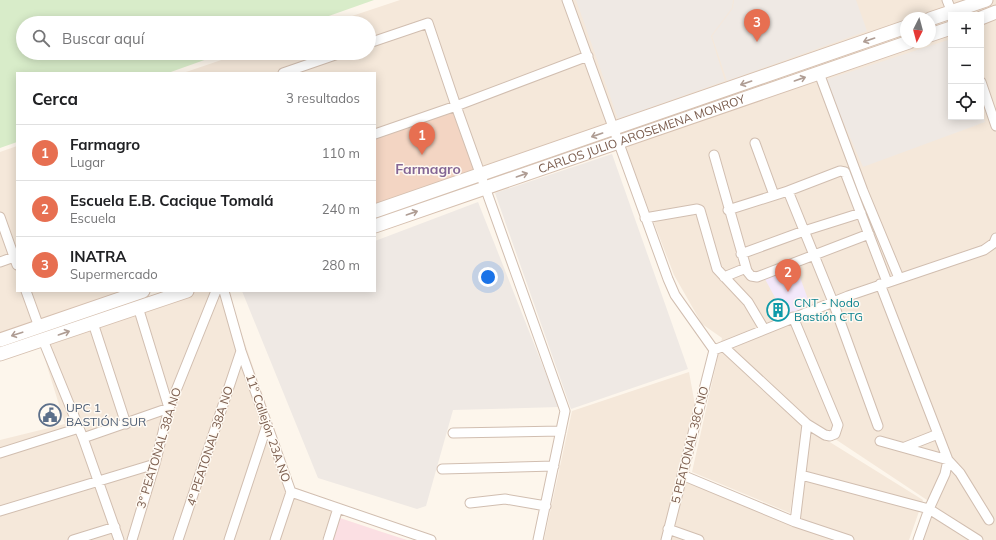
<!DOCTYPE html>
<html lang="es">
<meta charset="utf-8">
<style>
:root{--surface:#fff;--page:#f2f2f2;--text:#202124;--muted:#757577;--line:#e0e0e0;--accent:#e76f51}
body{margin:0;font-family:Mulish,sans-serif;background:var(--page);color:var(--text)}
.controls{position:absolute;right:12px;top:12px;display:grid;overflow:hidden;border-radius:0px;box-shadow:0 2px 10px #0003}
.controls button{width:36px;height:36px;display:grid;place-items:center;padding:0;border:0;border-bottom:1px solid var(--line);background:var(--surface);color:var(--text);font:20px sans-serif}
.compass{position:absolute;left:900px;top:12px;width:36px;height:36px;border-radius:50%;background:var(--surface);box-shadow:0 2px 10px #0003;rotate:186deg}
.you{position:absolute;left:488px;top:277px;width:14px;height:14px;margin:-10px;border:3px solid #fff;border-radius:50%;background:#1a73e8;box-shadow:0 0 0 6px #1a73e833}
.badge{display:grid;place-items:center;width:26px;height:26px;border-radius:50%;background:var(--accent);color:#fff;font-size:13px;font-weight:700}
.pin{position:absolute;translate:-50% -33px;filter:drop-shadow(0 1px 2px #0008)}
.pin::after{content:'';position:absolute;top:21px;width:14px;height:12px;background:inherit;clip-path:polygon(0 0,100% 0,50% 100%)}
.list{margin:0;padding:0;list-style:none}
h2{display:flex;justify-content:space-between;align-items:center;height:52px;margin:0;padding:0 16px;font-size:17px}
h2 small{font-size:13px;font-weight:400;color:var(--muted)}
.list li{display:grid;grid-template-columns:26px 1fr auto;gap:12px;align-items:center;box-sizing:border-box;height:56px;padding:0 16px;border-top:1px solid var(--line)}
.list b{display:block;font-size:15px;white-space:nowrap}
.list p{margin:0;font-size:13px;white-space:nowrap;color:var(--muted)}
.list em{font-size:13px;font-style:normal;color:var(--muted)}
.icon{flex:none;width:22px;height:22px;fill:none;stroke:currentColor;stroke-width:2;stroke-linecap:round;stroke-linejoin:round}
.map{position:relative;flex:none;width:996px;height:540px;overflow:hidden}
.search{position:absolute;background:var(--surface);box-shadow:0 2px 10px #0003;left:16px;top:16px;width:360px;height:44px;display:flex;align-items:center;gap:10px;box-sizing:border-box;padding:0 14px;border-radius:22px;color:var(--muted);font-size:15px}
.panel{position:absolute;background:var(--surface);box-shadow:0 2px 10px #0003;left:16px;top:72px;width:360px;height:220px;border-radius:0px}
.map>svg:first-child{display:block}
.residential{fill:#f5e8da;fill-rule:evenodd}
.industrial{fill:#efe9e4}
.education{fill:#f3e8fa}
.medical{fill:#fbdfe3}
.green{fill:#d8ecc9}
.building{fill:#f3d5c3}
.lines{fill:none;stroke-linecap:round;stroke-linejoin:round}
.street-casing{stroke:#d1beb0;stroke-width:11}
.secondary-casing{stroke:#d6c0b0;stroke-width:15}
.street{stroke:#fff;stroke-width:9}
.secondary{stroke:#fff;stroke-width:13}
.oneway{stroke:#af9d94}
.labels{text-anchor:middle;stroke-width:3;stroke-linejoin:round;paint-order:stroke}
.street-label{font-size:12px;fill:#7a5c4d;stroke:#fffaf3}
.culture-label{font-size:12px;fill:#0d838f;stroke:#fffaf3;text-anchor:start}
.service-label{font-size:12px;fill:#4e5e75;stroke:#fffaf3;text-anchor:start}
.quarter-label{font-size:14px;font-weight:bold;fill:#846695;stroke:#fffaf3}
</style>
<div class="map">
<svg width="996" height="540" viewBox="0 0 996 540">
<rect width="100%" height="100%" fill="#fdf6ec"/>
<path class="residential" d="M400,0H996V540H984L927,506V500L805,419L804,426L923,500L909,540H662V538V540H544L572,411L689,372L695,405L677,478L791,525L799,453L790,513L692,472L722,338L702,324L674,275L616,124L375,206V73H183L242,53H369V23H331ZM951,15H981V117H951ZM906,18H930V42H906Z
M17,146V291H130L0,335V152Z
M173,291H227L294,487L335,503L322,540H0V440L65,424L38,337Z
M923,511L979,540H913Z"/>
<path class="industrial" d="M576,0H733L732,8L711,36L725,81L618,119Z
M734,0H856L867,31L727,81L712,36L733,8Z
M951,39V117H981V110L985,122L863,167L825,80Z
M612,154L688,369L571,409L495,193Z
M478,202L559,407L453,410L426,506L417,509L318,478L242,291H375V241Z"/>
<path class="education" d="M796,266L810,305L785,316L765,279Z"/>
<path class="medical" d="M340,518L382,532L407,540H333Z"/>
<path class="green" d="M0,0H374L309,23H23V53H224L168,73H17V142L0,148Z"/>
<path class="building" d="M454,111L476,170L375,205V139Z
M776,301L784,316L779,318L771,304Z"/>
<g class="lines">
<g class="street-casing">
<path id="street" d="M567,0L668,279L675,295L714,350L848,296L984,250L994,243L996,238
M947,0L953,15
M369,43L428,23L456,106L565,411L538,540
M283,73L341,53
M819,73L863,191L899,278
M981,82L996,126
M375,134L456,106L588,56
M755,143L774,195
M714,155L747,271L751,276L757,277L869,234
M788,191L833,302L878,426
M728,210L788,191L840,171L845,172L887,282
M0,217L17,265
M645,218L697,209L700,210L717,269L748,302L764,329
M741,254L804,231L861,213
M0,262L14,257
M724,277L746,268
M880,284L948,460L960,473L989,520
M26,291L39,327
M224,291L241,351L291,492L431,540
M93,323L126,424
M43,340L83,438L119,540
M724,347L807,424L825,435L830,436L835,434L838,425L793,317
M453,433L561,431
M83,438L169,408L138,307
M880,441L948,460
M905,447L938,434
M0,453L79,428
M442,469L554,466
M682,475L795,522L849,540
M801,475L929,509L978,540
M470,503L505,499L546,506
M0,511L155,464
M795,522L807,424
M668,529L699,540
M73,540L115,527
M132,540L155,464L169,408L216,291
M178,540L241,351
M229,540L267,425
M275,540L291,492
M328,540L338,508
M666,540L714,350
M918,540L929,509L945,474L948,460"/>
</g>
<g class="secondary-casing">
<g id="secondary">
<path d="M981,18L996,12"/>
<path d="M930,19L986,0"/>
<path d="M930,35L951,28"/>
<path d="M375,211L906,27"/>
<path id="s1" d="M375,226L909,42"/>
<path d="M0,340L143,291"/>
<path d="M0,354L187,291"/>
</g>
</g>
<use href="#street" class="street"/>
<use href="#secondary" class="secondary"/>
</g>
<defs><path id="oneway-shaft" d="M-6 0H5M1.5-3L5.5 0L1.5 3" fill="none" stroke-width="1.6" stroke-linecap="round" stroke-linejoin="round"/></defs>
<g class="oneway">
<use href="#oneway-shaft" transform="translate(869 40) rotate(161)"/>
<use href="#oneway-shaft" transform="translate(800 79) rotate(-19)"/>
<use href="#oneway-shaft" transform="translate(746 83) rotate(161)"/>
<use href="#oneway-shaft" transform="translate(597 135) rotate(161)"/>
<use href="#oneway-shaft" transform="translate(522 175) rotate(-19)"/>
<use href="#oneway-shaft" transform="translate(412 213) rotate(-19)"/>
<use href="#oneway-shaft" transform="translate(64 333) rotate(-19)"/>
<use href="#oneway-shaft" transform="translate(17 334) rotate(162)"/>
</g>
<defs>
<g id="building-ring" transform="scale(1.15)"><circle r="9.5" fill="#fffaf3" stroke="#0f9aa8" stroke-width="1.5"/><path d="M-4-6H4V6H1V3H-1V6H-4ZM-2.5-4.3h1.7v1.8h-1.7ZM.8-4.3h1.7v1.8H.8ZM-2.5-1h1.7V.8h-1.7ZM.8-1h1.7V.8H.8Z" fill="#0f9aa8"/></g>
<g id="civic-ring" transform="scale(1.15)"><circle r="9.5" fill="#fffaf3" stroke="#5c6f8a" stroke-width="1.5"/><path d="M-.6-6.5H3V-4.5H.6V-3L4-1V1h2V6H-6V1h2V-1L-.6-3ZM-1.2 2.5V6h2.4V2.5Z" fill="#5c6f8a"/></g>
</defs>
<g fill-rule="evenodd">
<use href="#building-ring" x="778" y="310"/>
<use href="#civic-ring" x="50" y="415"/>
</g>
<g class="labels">
<g class="street-label">
<text dy="4" stroke="none"><textPath href="#s1" startOffset="282">CARLOS JULIO AROSEMENA MONROY</textPath></text>
<text transform="translate(268 428) rotate(71)" y="4">11º Callejón 23A NO</text>
<text transform="translate(690 445) rotate(-76)" y="4">5 PEATONAL 38C NO</text>
<text transform="translate(210 446) rotate(-72)" y="4">4° PEATONAL 38A NO</text>
<text transform="translate(159 448) rotate(-73)" y="4">3° PEATONAL 38A NO</text>
</g>
<g class="culture-label">
<text x="794" y="307">CNT - Nodo<tspan x="794" dy="14">Bastión CTG</tspan></text>
</g>
<g class="service-label">
<text x="66" y="412">UPC 1<tspan x="66" dy="14">BASTIÓN SUR</tspan></text>
</g>
<g class="quarter-label">
<text x="428" y="174">Farmagro</text>
</g>
</g>
</svg>
<div class="controls">
<button>+</button>
<button>−</button>
<button><svg class="icon" aria-label="locate" viewBox="0 0 24 24"><circle cx="12" cy="12" r="6"/><path d="M12 2v4M12 18v4M2 12h4M18 12h4"/></svg></button>
</div>
<svg class="compass" viewBox="-18 -18 36 36"><path d="M0-13l5 13h-10z" fill="#e53935"/><path d="M0 13l5-13h-10z" fill="#757577"/></svg>
<div class="you"></div>
<div class="pin badge" style="left:422px;top:155px">1</div>
<div class="pin badge" style="left:788px;top:292px">2</div>
<div class="pin badge" style="left:757px;top:42px">3</div>
<div class="search"><svg class="icon" aria-label="search" viewBox="0 0 24 24"><circle cx="10" cy="10" r="6"/><path d="M15 15l6 6"/></svg>Buscar aquí</div>
<section class="panel">
<h2>Cerca<small>3 resultados</small></h2>
<ul class="list">
<li><span class="badge">1</span><div><b>Farmagro</b><p>Lugar</p></div><em>110 m</em></li>
<li><span class="badge">2</span><div><b>Escuela E.B. Cacique Tomalá</b><p>Escuela</p></div><em>240 m</em></li>
<li><span class="badge">3</span><div><b>INATRA</b><p>Supermercado</p></div><em>280 m</em></li>
</ul>
</section>
</div>
